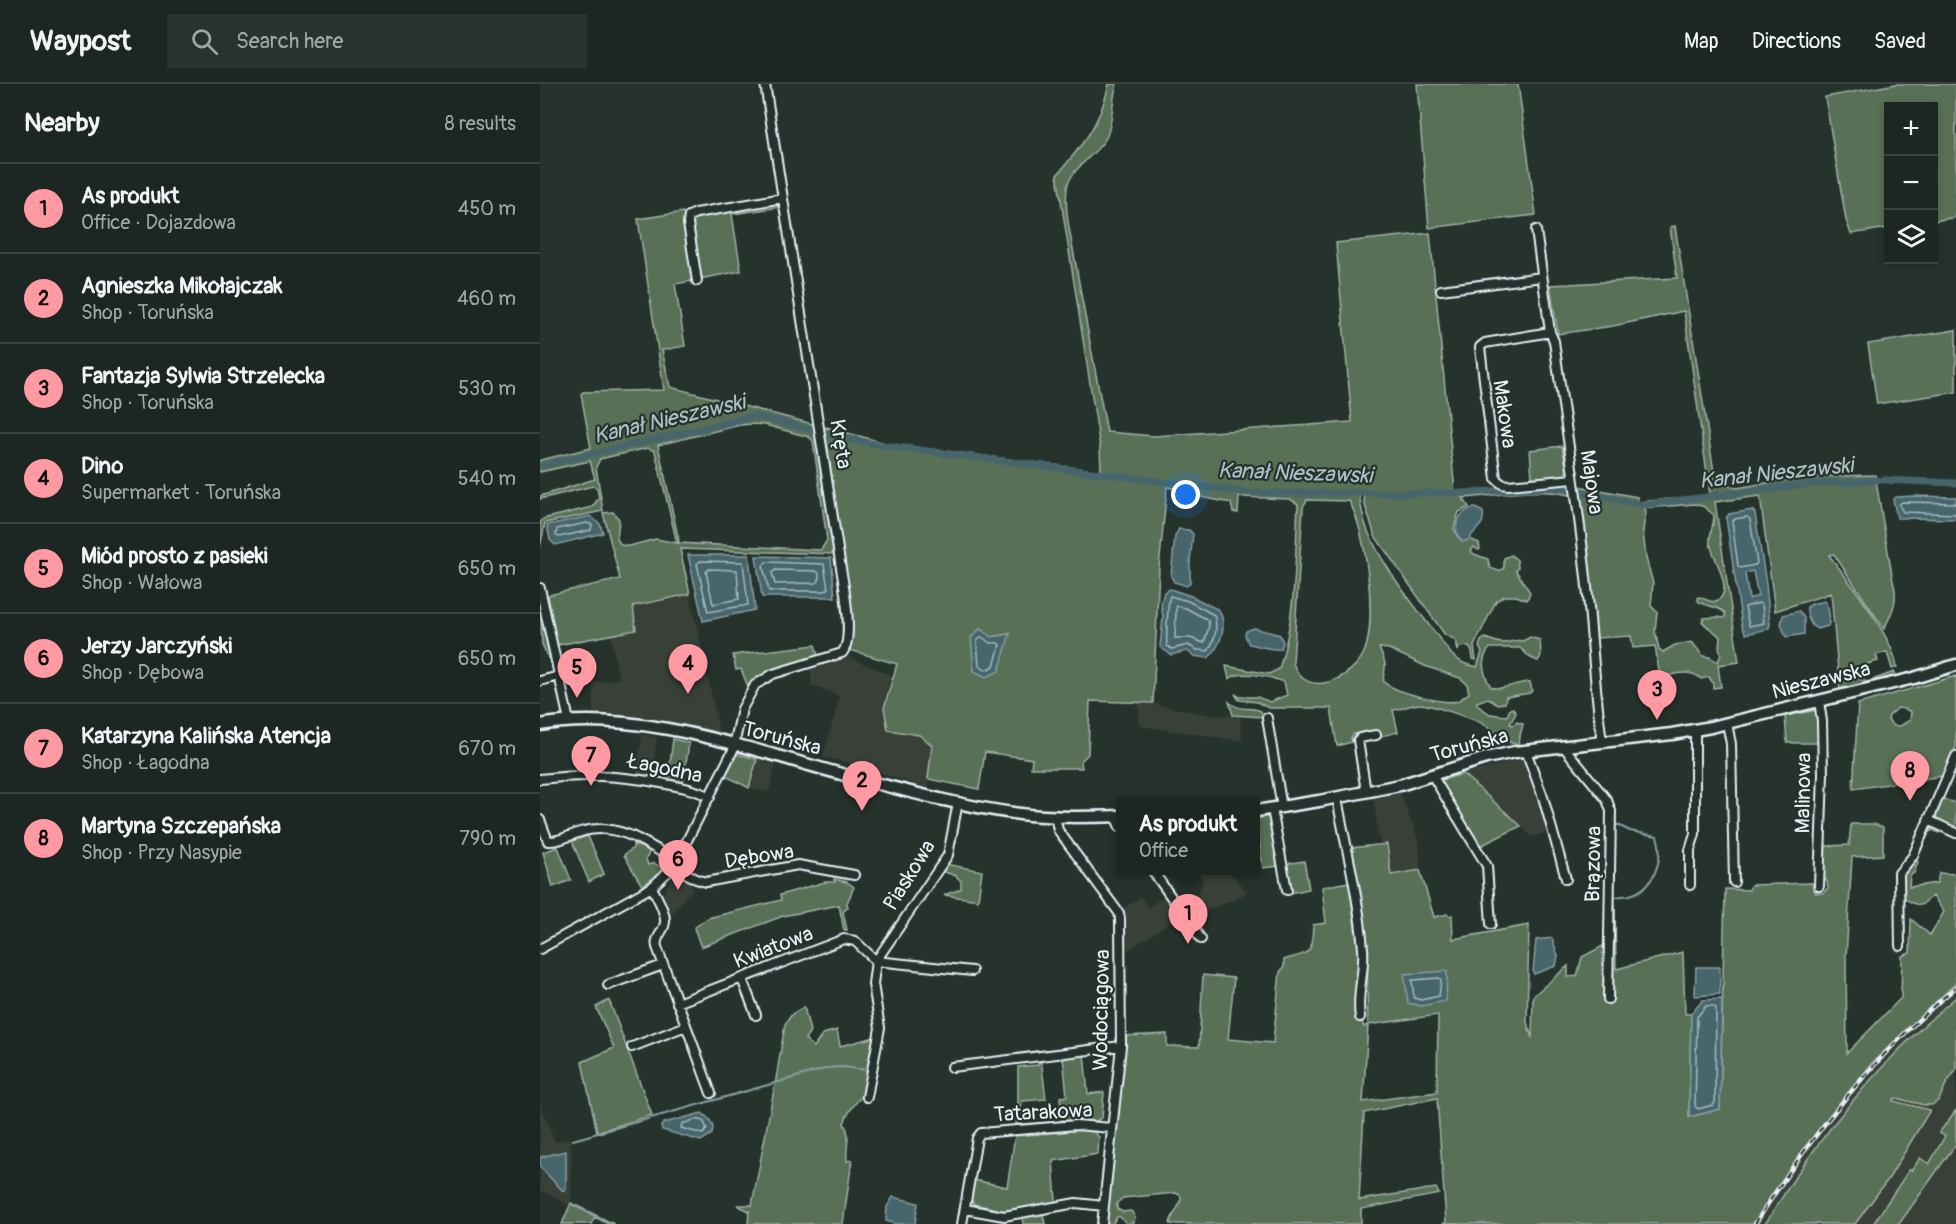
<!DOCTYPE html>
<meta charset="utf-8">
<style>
:root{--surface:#1c2622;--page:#29322f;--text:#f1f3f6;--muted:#a0a5a5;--line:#3a4340;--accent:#ff9aa2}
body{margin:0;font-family:Pangolin,sans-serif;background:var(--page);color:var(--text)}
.controls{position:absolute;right:18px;top:18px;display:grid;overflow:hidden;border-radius:0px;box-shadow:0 3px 9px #0003}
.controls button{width:54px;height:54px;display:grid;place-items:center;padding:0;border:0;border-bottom:2px solid var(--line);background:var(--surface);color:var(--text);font:30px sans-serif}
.you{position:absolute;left:646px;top:411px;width:21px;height:21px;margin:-15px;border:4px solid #fff;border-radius:50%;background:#1a73e8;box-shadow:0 0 0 9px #1a73e833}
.badge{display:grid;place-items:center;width:39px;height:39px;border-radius:50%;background:var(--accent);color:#111;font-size:20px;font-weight:700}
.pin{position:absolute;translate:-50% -50px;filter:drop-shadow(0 2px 3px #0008)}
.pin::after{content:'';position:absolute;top:32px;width:21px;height:18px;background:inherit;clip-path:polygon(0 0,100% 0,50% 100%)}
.popup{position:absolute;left:576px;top:713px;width:144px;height:78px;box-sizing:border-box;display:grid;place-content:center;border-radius:0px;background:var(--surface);filter:drop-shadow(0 2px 4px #0005);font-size:20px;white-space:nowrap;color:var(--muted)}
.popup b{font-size:22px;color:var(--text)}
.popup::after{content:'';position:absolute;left:50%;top:100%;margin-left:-12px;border:12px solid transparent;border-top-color:var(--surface)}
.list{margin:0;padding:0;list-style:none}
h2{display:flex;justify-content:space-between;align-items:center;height:78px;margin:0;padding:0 24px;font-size:26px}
h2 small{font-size:20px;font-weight:400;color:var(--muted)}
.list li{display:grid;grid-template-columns:39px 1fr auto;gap:18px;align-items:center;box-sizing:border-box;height:90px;padding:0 24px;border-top:2px solid var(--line)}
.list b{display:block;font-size:22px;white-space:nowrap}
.list p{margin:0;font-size:20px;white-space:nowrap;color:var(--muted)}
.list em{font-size:20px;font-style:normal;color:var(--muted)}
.icon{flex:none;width:33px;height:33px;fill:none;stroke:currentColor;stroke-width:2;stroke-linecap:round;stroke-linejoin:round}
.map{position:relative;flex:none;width:1416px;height:1140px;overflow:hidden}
header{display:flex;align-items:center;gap:36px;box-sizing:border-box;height:84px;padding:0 30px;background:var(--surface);border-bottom:2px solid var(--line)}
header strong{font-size:28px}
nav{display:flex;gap:33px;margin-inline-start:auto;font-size:21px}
.search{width:420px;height:54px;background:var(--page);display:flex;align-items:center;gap:15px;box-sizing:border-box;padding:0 21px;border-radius:0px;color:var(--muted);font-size:22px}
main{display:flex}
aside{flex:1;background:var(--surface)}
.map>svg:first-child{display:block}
.built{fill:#394037}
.green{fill:#587156;stroke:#a0b1a7;stroke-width:1.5;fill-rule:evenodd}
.water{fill:#46666c;stroke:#879ea4;stroke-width:1.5;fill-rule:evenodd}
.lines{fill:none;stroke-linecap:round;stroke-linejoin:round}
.shore{stroke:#a7b9c0;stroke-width:1.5}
.stream{stroke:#879ea4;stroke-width:2}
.canal{stroke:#46666c;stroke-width:7}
.street-casing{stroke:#e8f1f8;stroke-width:12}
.secondary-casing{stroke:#e8f1f8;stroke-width:15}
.street{stroke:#26332d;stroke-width:8}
.secondary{stroke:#26332d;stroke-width:10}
.rail-casing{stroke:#e8f1f8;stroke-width:4.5}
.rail{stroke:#26332d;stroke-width:2;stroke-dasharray:7;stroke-linecap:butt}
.labels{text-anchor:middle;stroke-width:4.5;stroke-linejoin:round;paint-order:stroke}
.street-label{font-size:21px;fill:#e8f1f8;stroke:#26332d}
.water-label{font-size:22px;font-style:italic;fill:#afc0c7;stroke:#26332d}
</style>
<header>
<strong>Waypost</strong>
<div class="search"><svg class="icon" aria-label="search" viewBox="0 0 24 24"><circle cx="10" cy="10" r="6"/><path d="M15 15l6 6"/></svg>Search here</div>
<nav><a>Map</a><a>Directions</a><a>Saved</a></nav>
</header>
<main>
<aside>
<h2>Nearby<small>8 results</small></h2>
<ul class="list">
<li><span class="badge">1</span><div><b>As produkt</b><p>Office · Dojazdowa</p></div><em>450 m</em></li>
<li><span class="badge">2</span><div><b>Agnieszka Mikołajczak</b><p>Shop · Toruńska</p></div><em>460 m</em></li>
<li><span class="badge">3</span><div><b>Fantazja Sylwia Strzelecka</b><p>Shop · Toruńska</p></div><em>530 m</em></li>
<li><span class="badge">4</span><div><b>Dino</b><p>Supermarket · Toruńska</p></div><em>540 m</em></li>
<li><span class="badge">5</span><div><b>Miód prosto z pasieki</b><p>Shop · Wałowa</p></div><em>650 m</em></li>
<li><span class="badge">6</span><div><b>Jerzy Jarczyński</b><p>Shop · Dębowa</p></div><em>650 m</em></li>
<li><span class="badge">7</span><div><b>Katarzyna Kalińska Atencja</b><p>Shop · Łagodna</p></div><em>670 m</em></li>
<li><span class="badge">8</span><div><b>Martyna Szczepańska</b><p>Shop · Przy Nasypie</p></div><em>790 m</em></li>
</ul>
</aside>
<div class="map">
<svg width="1416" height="1140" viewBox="0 0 1416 1140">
<rect width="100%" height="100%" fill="#26332d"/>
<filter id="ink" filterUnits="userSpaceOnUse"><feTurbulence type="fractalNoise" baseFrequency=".0167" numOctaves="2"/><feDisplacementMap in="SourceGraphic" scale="12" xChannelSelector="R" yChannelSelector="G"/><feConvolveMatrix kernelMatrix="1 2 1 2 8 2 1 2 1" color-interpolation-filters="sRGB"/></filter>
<g filter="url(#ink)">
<path class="built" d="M150,510L180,650L53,630V599L79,595L71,551L96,546L93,522Z
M308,573L355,593L344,624L392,661L388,704L309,679L283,673L300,612L271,601V581Z
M598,617L670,631L700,632L702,657L600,642Z
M102,651L117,653L112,693L96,691Z
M217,675L236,680L229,708L209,704Z
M980,675L986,678L1010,748L990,753L989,750L923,690Z
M860,708L879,758L880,786L851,791L847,760H840L833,714Z
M657,787H689L707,808L692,817H689L650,834L643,822L641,820L660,807L663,797Z
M139,790L150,796L152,805L131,831L122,819V813L132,792Z
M625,812L629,814V818L640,831L589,866L584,862L583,830L581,827L600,813L608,823Z
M1416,874V1140H1191Z
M0,1020L15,1058L31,1054V1122L0,1106Z"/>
<path class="green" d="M569,0H577C571,17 574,38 566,54C557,70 529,86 527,104C524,127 531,153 535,176C545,234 556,291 567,348L614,352L812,338L796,159L890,149L915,408L1027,398L1032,402V412C1004,402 954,412 923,414L929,423L919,428L914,444L918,453L923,457L930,455L939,459L940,465L938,466L934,463L931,467L934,470L948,475L950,484L959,487L964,484V474L971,471L977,476L978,483L976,487L990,508L987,516L976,512H964L956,517L934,562L936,576L933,575L932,567L928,562L919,563L918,567L916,556L905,551L835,452L825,421L823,408L819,409C821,424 824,441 831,454C850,494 885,535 912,571L923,579L937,583L942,568L939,563L941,557L945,554C951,556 955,558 961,559C969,559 975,555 983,557L990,553L1000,556L1001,572L998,577L991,574L980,564H950C939,576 943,590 951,603C964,607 976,598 990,598L992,606L990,609L966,613L965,619L956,620L948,614L937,618V621L950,630L967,632L970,625L973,624L976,629L970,640L972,641L977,638L983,640L978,660C962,659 956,646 943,640C934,635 889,620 880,620C872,620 862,625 853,626L858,648C845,651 832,656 820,649L814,650L811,653L812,658L797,662L791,624H729L717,618L699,616L695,610L700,613H717L730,618L747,611L744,598C730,593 701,585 689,595L686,582L729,590L739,585C756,533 755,474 758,420L750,415L699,413L698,429L693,428L691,419L660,413L661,409L627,403L619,484L613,619L550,617L548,670L541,677L542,684H491L492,675L445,668L439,705L388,695L392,661L379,651L348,646L344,624L357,580L310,566V519L286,353V343L345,359L561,387L560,363L517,91C543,60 560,41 569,0ZM767,416L809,417C826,446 837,534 825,566C815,594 765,618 753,579L763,423ZM440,545L452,553L469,550L434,587ZM839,564L849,565L885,582L920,594L927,600L929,609C925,611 921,616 917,617C905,621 852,607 844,598C842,591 845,590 845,583C846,576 841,570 839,564Z
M877,0H978L996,131L889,144Z
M1356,0H1416V133L1394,137V22H1348V144L1311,150L1306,136L1285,13Z
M239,117L241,123L192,130L201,187L159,195L151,139L154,132Z
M143,128L153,197L135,200L145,262L122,266L130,303L273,340L280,367L294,470L140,465L150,510L93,522L96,546L17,561L8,511L80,495L63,429L73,428L79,435L77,455L81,461L89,462L116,455L137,459L115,367L108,364L60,375L56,383L63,427L5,439L0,463V439L3,435L52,423L59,414L57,404L53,402L0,415V412L55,395L50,377L0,388V376L51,364L41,310L43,308L124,306L98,135ZM212,340L225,341L269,353L273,357L287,456L281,466L138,459L139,457L118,361L200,341Z
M1135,142L1175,394L1180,400L1197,404L1261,393L1335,391L1353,497C1359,516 1352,529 1344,545L1294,470L1289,471C1309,497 1353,553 1357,583L1352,585L1347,568L1336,571L1338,577L1324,581L1319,588L1320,595L1327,598L1354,588L1356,595L1300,608L1291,509L1235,527L1220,412L1175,418L1199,578L1178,581L1181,603L1173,604V599L1169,593L1161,595C1151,584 1133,591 1120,593L1115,562L1093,564L1091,552L1055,554L1038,402L1097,413L1098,418L1170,411L1144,227L1073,242L1018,250L1010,201L1137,194L1130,143ZM1156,420L1164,423L1174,431C1174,441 1169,450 1170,459C1172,472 1196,509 1176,517C1170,520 1164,513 1158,513V517C1166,523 1179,522 1185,529V533L1183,534L1178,533L1164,534L1162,537C1167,544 1174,546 1180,553L1179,564L1181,570L1178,578L1169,573L1163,572L1152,558L1135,561L1123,568L1119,565L1115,547L1117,528L1111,522L1113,499L1106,474L1103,446L1106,428L1104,424Z
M1416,246V308L1337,320L1328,260Z
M1022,362L1027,386L1024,392L992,394L990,366Z
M0,520L13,579V585L2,560Z
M275,561L278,572L218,592L208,603L201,585L196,586L193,571Z
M1416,592V663L1403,692L1313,705L1318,620ZM1358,624L1365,625L1371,628L1370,636L1360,642H1354L1348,636L1349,632Z
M689,618C701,628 708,622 721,627L723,633L693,631Z
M1278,626L1279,659H1247L1245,632Z
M133,655L149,659L143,699L128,696Z
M196,670L217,675L209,704L184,691Z
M923,690L981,742L938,763L899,697Z
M1402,715L1416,719V747L1397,739L1396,734Z
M731,732L740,782L723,784L716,735Z
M1311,740H1334L1343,743V771L1312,773L1306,873L1307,969L1361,914L1362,872L1370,869L1371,835L1390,851L1404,828L1393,812L1381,821C1358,818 1359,803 1367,785L1370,784L1388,747L1390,745L1400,749L1393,746L1389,748L1376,776L1378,778L1374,789L1370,791L1369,803L1397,799L1399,789L1416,790V899L1331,980L1247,1090L1214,1140H903L906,1138L897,1014L824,1029L819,1116L896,1104L899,1110L821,1125V1140H630C632,1129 642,1122 641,1112L636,1109L583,1114L577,1119V1125L583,1128L591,1127C595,1131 596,1134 593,1139L587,1140L580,1133H577L572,1140H566L583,952L627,950V962L659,963L663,891L694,894L688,955L733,959L740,888L744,883V876C773,867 771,871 773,841L786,839L782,803L809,798L819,871V935H821L824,943L828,941C826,912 829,884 827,856C824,825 815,794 810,764L847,760L851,791L880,786L894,833L907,830L909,832L912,831L913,855L989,841L987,938L992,954L993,912L1028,882V893L1037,892L1042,873L1065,861L1067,820H1075L1076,885L1143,868L1145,930H1151L1149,1033L1180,1025L1185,805L1209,806L1211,801L1272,799L1273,805L1276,809H1283L1288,804L1287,798L1283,791L1285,762L1309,761ZM898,931L897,1008L823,1018L828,941Z
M48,752L64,790L49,798L32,757Z
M93,760L110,767L106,775L108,781L114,779L125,785L102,802L84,771L93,764Z
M18,763L31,796L13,803L3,768Z
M764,777L769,805L750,809L744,780Z
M405,780L442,787L438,816L404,811L421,805V797L416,792L402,787Z
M294,795L307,798L314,803L307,819L308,823L303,828L307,846H304L299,821L243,832L161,863L154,844L168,834L241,816L240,811L285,798H295Z
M1416,913V986L1406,1000L1399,1016L1392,1021H1384L1355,1014L1353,1016V1017L1390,1026L1349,1094L1315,1140H1225C1237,1122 1248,1103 1260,1086C1304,1022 1357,963 1416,913Z
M69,916L112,1031L57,1048L42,978L74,964L56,923Z
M264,923L270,947L265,955L274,963L283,950L297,946L300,962L335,953L325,1010C317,1016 306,1030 304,1040C312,1051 305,1064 307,1077L312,1076L303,1140H208L209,1127L197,1121H212L236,995L245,940L252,930Z
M544,970L548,1010L564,1008L562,1034L556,1037L522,1038L520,1013L527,1012L523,972Z
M501,975L506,1015L482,1017L479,1041H476L478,1024V983L498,981Z
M1416,1026V1060L1359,1140H1333L1369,1086H1372L1380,1074L1389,1080L1405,1052L1399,1049Z
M544,1046L554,1048L559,1053L558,1070L513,1077L516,1118L464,1127L434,1120L431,1115L434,1096L467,1103L475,1052Z
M31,1119L74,1140H68L55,1133L51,1140H22Z
M503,1130L505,1140H483L482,1133Z"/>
<path class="water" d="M1374,412L1416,413V435L1357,434L1353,415L1356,413Z
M935,424L943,428C945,445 934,443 930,455L923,458C909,447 919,425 935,424Z
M1212,426L1215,429L1226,500L1230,541L1228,545L1206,550L1202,542L1186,434L1189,430ZM1213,487L1218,512L1209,515L1205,489Z
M50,432L60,440L63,449L15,461L10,456L7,441Z
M639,445L649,446L653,450L650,477V499L647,502L634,498L631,492L635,452Z
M148,471H209L215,526L163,537Z
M216,472L291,474L295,513H222Z
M630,505L651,512L679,526C681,531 684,537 683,541C683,552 677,567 668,574L654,572L647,567L631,571L620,563L623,533L621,520L624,508Z
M1284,517C1289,522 1291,536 1288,542L1277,545C1270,542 1266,531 1267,523L1272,520Z
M1259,527L1264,534V550L1246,553L1241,540L1243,531Z
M714,544L740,551L743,558L741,565C733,567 718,561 709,560L705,551L706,547Z
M440,545L452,553L470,550L459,587L446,593L434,587L431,554Z
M1012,854L1018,872L1016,882L994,890L993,888L996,856Z
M1156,883H1180V910L1155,912Z
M907,887L906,917L881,922L868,919L864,890Z
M1182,915L1180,1025L1149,1033L1151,930L1163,916Z
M162,1029C170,1035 175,1040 172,1050L161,1057L122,1046L121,1042L124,1039Z
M26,1067V1105L23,1107L0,1083V1073Z
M353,1113L378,1119L375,1140H357L346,1137L347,1123Z"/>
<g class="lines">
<path class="shore" d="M1416,419L1362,418L1359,421L1363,428L1416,430
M1207,433L1210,435L1217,479L1215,481L1200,484L1198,482L1192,437L1195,435Z
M47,439L52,441L51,446L19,453L16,451L17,445Z
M160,477L203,478L208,521L168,528L157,480Z
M226,478L284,480L288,505L285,507H229L223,482Z
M169,485L197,486L199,515L173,520L166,488Z
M235,486L276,487L279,489V497L276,499L235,500L232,489Z
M630,512L648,517L674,531C678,544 676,555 668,567L657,566L648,561L632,565L627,562C626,554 628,517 630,512Z
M1219,519L1222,521L1224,539L1209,542L1205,523Z
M637,522L646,524L668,536L669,542L664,559L650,554H635L636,525Z
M442,553L450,559H458L460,561L454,582L446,586L439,582L437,557Z
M899,894L901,896L899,912L881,916L874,914L872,896Z
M1166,922H1173L1176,924L1175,1019L1173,1021L1158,1025L1155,1022L1157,933Z
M154,1036H160L164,1038L167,1045L163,1050L141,1044L142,1040Z"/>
<path class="stream" d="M1072,817L1076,813C1080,812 1086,812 1090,811C1115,804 1124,774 1117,752L1090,747L1074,739
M33,1056L288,984L302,983L327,986
M33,1121L71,1140"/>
<path class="canal" d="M0,382L216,332L309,355L340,361L712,409H922L1015,403L1103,421L1262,401L1338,396
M1344,396L1416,399"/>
<g class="street-casing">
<path id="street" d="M996,146L1010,248L1014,257C1024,333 1037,409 1045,485C1052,542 1054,600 1062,658
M157,197L148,139L149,132L156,129L243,114
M901,206L1002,193
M1010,248L945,259L940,263L956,395L962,400L968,401L1033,395
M0,504L29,637
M0,597L19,592
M1279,617L1282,637L1283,690L1279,802
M727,634L742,724
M1187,639L1191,660L1194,798
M1023,662L1067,716L1071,727L1068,915
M986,667L1003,713L1026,795
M892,691L947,782L951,840
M0,695C44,690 77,691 121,699C137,702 155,705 170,713
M826,708L818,656L820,654L836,651
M797,714C806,764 819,814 823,865C825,888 816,911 820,933
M732,725L747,806
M515,732L518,746L579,829L580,835L581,962L562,1140
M575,732L580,743
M0,736L8,757C21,758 31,750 44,747C78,738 108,760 136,777
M1388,736L1416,749
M134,782L156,795L166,798L258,781L314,791
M612,786L661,855
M1150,801V766L1155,750V646
M112,803C116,812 125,826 125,836C126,847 114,852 117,863L171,1009
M1360,862L1359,789L1373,772L1416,672
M0,865L112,803L134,782L193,666L202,625L215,601L233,590L302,569C315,555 303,498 300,478L225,0
M336,877L432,887
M202,895L216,931
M68,901L123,881
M137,919L304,855L315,857L336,877
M92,963L146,942
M412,983L581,962
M327,1013L340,944L333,900L336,877L408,771L418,718
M425,1125L464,1132L536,1119L564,1122
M422,1140L437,1054L441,1049L536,1041L572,1044"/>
</g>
<g class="secondary-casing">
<path id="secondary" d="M0,641C98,623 220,669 316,694C370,708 425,723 480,730C513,734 548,733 580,732
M716,727L779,717L860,701L946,674L975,668L1132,650L1171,643L1374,594L1416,581"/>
</g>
<use href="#street" class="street"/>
<use href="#secondary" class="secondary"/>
<g class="rail-casing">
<path id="rail" d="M1215,1140C1270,1052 1336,969 1416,903"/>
</g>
<use href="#rail" class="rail"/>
</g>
</g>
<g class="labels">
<g class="street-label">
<text transform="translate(965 330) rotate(82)" y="7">Makowa</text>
<text transform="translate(301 360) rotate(81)" y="7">Kręta</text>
<text transform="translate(1052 398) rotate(82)" y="7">Majowa</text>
<text transform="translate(1281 596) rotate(-14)" y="7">Nieszawska</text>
<text transform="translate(242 654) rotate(15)" y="7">Toruńska</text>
<text transform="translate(929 661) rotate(-15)" y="7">Toruńska</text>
<text transform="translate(125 684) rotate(12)" y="7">Łagodna</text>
<text transform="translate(1263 709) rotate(-89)" y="7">Malinowa</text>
<text transform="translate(219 772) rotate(-9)" y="7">Dębowa</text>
<text transform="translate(1053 780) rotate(-89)" y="7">Brązowa</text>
<text transform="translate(369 791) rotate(-58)" y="7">Piaskowa</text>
<text transform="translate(233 863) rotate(-21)" y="7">Kwiatowa</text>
<text transform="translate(561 926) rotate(-89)" y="7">Wodociągowa</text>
<text transform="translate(503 1028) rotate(-3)" y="7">Tatarakowa</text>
</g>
<g class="water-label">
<text transform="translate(129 334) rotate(-13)" y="8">Kanał Nieszawski</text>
<text transform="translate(755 388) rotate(2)" y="8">Kanał Nieszawski</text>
<text transform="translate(1236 388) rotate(-6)" y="8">Kanał Nieszawski</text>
</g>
</g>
</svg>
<div class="controls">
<button>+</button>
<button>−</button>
<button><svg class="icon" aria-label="layers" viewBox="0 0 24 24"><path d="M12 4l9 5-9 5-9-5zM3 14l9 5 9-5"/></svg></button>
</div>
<div class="you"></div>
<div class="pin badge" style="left:648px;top:860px">1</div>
<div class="popup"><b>As produkt</b>Office</div>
<div class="pin badge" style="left:322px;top:727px">2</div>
<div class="pin badge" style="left:1117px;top:636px">3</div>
<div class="pin badge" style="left:148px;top:610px">4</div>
<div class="pin badge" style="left:37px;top:614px">5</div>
<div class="pin badge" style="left:138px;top:806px">6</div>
<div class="pin badge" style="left:51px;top:702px">7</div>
<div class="pin badge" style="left:1370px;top:717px">8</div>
</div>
</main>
